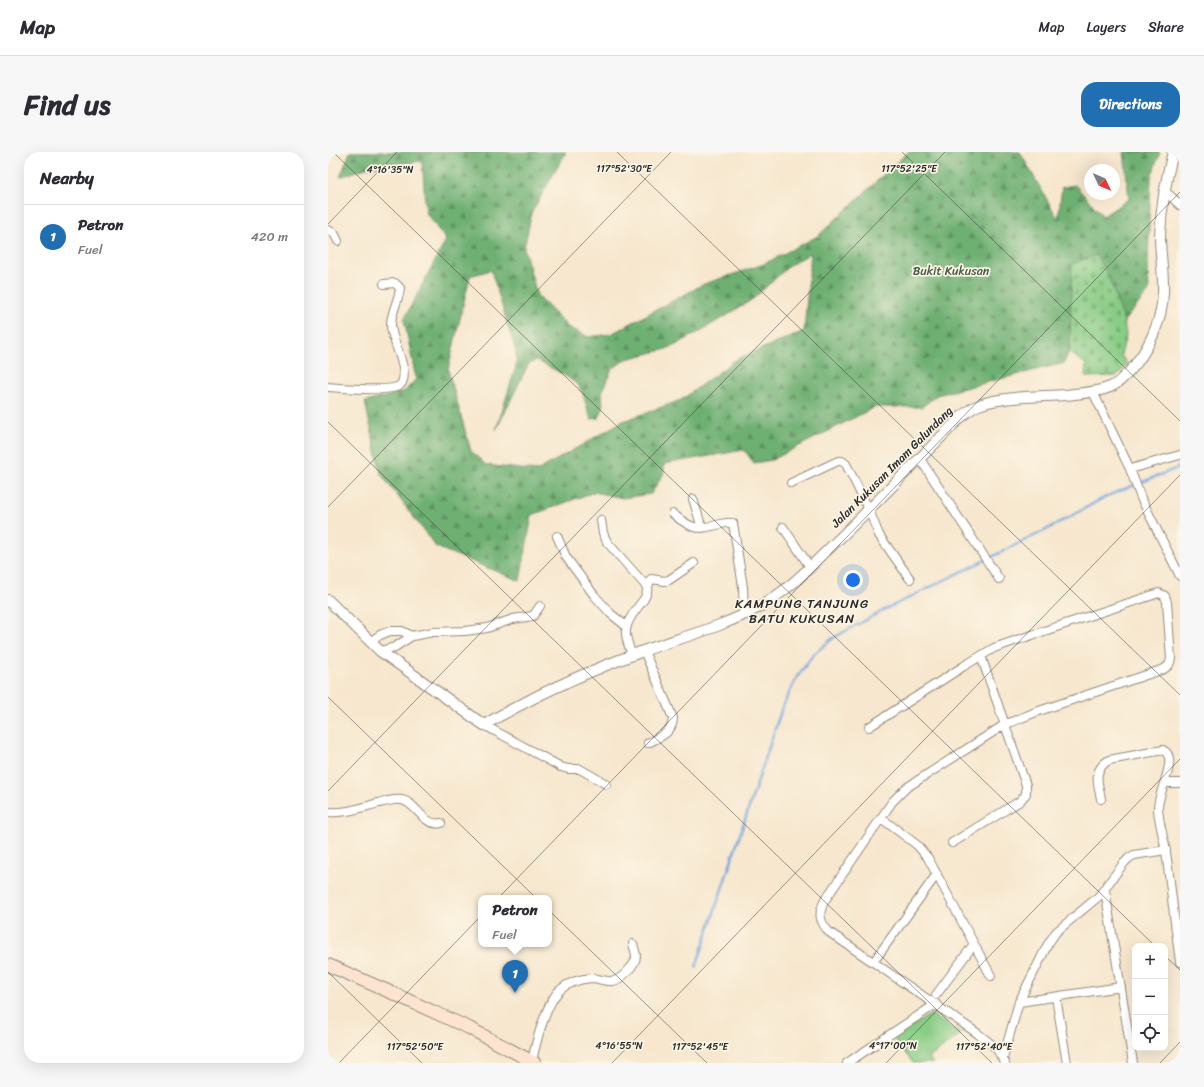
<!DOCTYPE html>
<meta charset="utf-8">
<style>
:root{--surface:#fff;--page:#f7f7f7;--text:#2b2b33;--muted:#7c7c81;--line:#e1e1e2;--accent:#1f6fb2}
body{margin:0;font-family:Sriracha,sans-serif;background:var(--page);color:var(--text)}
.controls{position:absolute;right:12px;bottom:12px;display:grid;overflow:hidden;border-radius:8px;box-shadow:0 4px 16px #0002}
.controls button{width:36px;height:36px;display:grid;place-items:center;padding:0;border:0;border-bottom:1px solid var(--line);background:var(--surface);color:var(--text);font:20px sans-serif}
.compass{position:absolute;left:756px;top:12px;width:36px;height:36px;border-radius:50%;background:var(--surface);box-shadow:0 4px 16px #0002;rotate:134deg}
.you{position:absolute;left:525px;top:428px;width:14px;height:14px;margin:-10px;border:3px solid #fff;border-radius:50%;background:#1a73e8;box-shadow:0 0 0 6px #1a73e833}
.badge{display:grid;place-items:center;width:26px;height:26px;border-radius:50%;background:var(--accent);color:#fff;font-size:13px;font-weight:700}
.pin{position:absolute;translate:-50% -33px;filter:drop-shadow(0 1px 2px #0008)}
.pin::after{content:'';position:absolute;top:21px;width:14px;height:12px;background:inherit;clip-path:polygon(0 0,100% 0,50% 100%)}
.popup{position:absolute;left:150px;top:743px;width:74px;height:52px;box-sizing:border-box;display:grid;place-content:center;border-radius:8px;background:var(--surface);filter:drop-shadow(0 1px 3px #0005);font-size:13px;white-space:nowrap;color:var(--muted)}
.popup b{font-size:15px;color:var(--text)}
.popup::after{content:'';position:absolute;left:50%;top:100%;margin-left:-8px;border:8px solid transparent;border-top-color:var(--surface)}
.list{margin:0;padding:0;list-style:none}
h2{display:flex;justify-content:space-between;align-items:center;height:52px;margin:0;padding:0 16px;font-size:17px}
h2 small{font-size:13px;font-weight:400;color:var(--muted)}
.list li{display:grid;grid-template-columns:26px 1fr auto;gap:12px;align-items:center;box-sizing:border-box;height:64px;padding:0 16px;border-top:1px solid var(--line)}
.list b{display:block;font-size:15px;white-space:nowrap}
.list p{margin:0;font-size:13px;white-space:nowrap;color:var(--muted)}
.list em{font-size:13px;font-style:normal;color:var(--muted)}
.icon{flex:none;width:22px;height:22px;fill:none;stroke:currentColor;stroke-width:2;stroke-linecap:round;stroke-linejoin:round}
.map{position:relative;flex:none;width:852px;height:911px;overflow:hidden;border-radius:16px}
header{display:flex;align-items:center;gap:24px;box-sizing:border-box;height:56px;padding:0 20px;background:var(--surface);border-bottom:1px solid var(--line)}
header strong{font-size:19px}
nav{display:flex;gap:22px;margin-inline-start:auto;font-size:14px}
.intro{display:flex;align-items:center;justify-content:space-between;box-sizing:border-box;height:96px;padding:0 24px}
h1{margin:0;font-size:28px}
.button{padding:10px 18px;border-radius:16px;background:var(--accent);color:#fff;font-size:14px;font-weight:700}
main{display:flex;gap:24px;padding:0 24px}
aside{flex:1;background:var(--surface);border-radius:16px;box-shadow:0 4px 16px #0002}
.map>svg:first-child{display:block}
.green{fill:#88cc85;stroke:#5a7c58}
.forest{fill:url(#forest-firs);stroke:#4c6e4e;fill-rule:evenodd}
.cemetery{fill:url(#cemetery-stones);stroke:#5a7c58}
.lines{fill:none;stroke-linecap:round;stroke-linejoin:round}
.stream{stroke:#6ea4db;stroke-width:2.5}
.minor-casing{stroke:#91897c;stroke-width:10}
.tertiary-casing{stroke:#91897c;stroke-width:12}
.secondary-casing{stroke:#91897c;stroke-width:14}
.minor{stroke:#fff;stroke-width:8}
.tertiary{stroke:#fff;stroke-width:10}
.secondary{stroke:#fde4d1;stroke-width:12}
.ticks{fill:none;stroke:#2b2b2b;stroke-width:1;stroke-opacity:0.45}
.labels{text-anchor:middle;stroke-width:3.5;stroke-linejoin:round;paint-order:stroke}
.park-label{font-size:12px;fill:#475b46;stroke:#fcf5e5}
.street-label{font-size:12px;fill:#2b2b2b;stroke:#fcf5e5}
.neighbourhood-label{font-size:13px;letter-spacing:1px;fill:#2b2b2b;stroke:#fcf5e5}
.ticks-label{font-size:10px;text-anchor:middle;fill:#2b2b2b;stroke:#fcf5e5;stroke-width:3.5;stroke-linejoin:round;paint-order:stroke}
</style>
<header>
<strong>Map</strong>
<nav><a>Map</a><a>Layers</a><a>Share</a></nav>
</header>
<div class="intro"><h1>Find us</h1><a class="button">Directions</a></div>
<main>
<aside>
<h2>Nearby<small></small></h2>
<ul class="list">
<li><span class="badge">1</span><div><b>Petron</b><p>Fuel</p></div><em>420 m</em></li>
</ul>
</aside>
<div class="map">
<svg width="852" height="911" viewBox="0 0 852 911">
<defs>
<pattern id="forest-firs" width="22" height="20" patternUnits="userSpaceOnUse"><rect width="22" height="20" fill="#6eb072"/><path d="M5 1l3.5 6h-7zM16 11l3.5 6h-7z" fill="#5b8f5e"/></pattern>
<pattern id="cemetery-stones" width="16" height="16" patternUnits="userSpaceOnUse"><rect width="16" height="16" fill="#88cc85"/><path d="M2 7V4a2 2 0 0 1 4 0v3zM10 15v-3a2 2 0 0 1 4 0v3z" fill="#76af73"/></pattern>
</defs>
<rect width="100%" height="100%" fill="#fcf5e5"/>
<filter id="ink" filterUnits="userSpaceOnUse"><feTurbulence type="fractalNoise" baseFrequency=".025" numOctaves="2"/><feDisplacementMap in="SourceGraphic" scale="8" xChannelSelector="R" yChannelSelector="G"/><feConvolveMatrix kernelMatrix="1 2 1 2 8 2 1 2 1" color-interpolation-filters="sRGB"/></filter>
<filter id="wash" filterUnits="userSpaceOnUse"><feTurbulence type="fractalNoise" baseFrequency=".012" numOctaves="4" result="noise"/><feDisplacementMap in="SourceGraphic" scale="16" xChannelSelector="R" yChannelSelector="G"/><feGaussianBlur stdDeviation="0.9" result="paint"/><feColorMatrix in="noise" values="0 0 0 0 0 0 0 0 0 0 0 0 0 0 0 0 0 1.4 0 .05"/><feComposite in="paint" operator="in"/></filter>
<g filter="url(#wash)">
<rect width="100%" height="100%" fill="#f7e7ce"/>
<path class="green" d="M603,862L633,882L601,906L605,911H585L565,886Z"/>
<path class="forest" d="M22,0H238L204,60L196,96L209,143L240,175L260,185L283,182L376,132L436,112L490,84L580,0H692L730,67L734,35L747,33L775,64L801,47L796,0H832L823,26L820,109L821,139L796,169L780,123L742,197L736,211L609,243L594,255H547L444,308L426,311L416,298L336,312V321L323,342L294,346L266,340L204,363L192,429L108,395L53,322L37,250L77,239L88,227L76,167L118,88L98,61L94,9L38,16L12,25ZM483,101L476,179L409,207L353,248L295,269L209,319L158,313L143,299L120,218L142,124L163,118L188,200V214L168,278L200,213L208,208C220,215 249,227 254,240C258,249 259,258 263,267L271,266L275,256L274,239L284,217L298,207L335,198L348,193L398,164L425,147L462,113Z"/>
<path class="cemetery" d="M768,103L780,123L796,169L798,183L793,203L799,212L789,224L757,225L758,212L741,200L742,197L744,112Z"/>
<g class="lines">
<path class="stream" d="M368,815L454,556L469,525L486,502L505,486L558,457L718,378L779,344L852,315"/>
</g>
</g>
<g filter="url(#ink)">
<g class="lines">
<g class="minor-casing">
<path id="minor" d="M837,39L852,53
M0,78L6,81L10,89
M0,235C13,236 61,240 71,234C79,228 75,215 73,208C70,196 63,184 63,172C63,161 71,148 72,136L67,131L56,132
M765,240L802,317L813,346L852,424
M592,307L671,427
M802,317L852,303
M463,331L510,309H514L518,312L541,358L551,383L582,427
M365,347L374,376
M345,362C365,378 368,378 393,372C397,371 401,370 405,371L415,435L416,463
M273,368L275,381L279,390L319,435
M455,375L482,415
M229,384L238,405L266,443L283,462L298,474
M42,490L52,483L62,479H74L84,484L105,480L137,479L159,476L185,467L205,464L212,454
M52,499L67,495L84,484
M316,499L345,566C345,581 331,585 320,591
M304,503C295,481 295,474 310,455C312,452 314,450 316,447C320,441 319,434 323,427L337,429L341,428L366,411
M156,573L233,615L240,617H252L278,632
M541,575L636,514L666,496L692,487L831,441L837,444L839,450L843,507L841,513L836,517L708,560L676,573L578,636L564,650L497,748C490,761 491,769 501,780L649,881L668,896L677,911
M838,631H852
M773,647C770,630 764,619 781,608L835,598C852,606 829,640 830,657C831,672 836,686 838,700C843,736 847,773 852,810
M0,660C19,662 37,654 55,650C62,649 67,647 74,648C89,651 95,675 113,671
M553,666L589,693L600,706L663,824
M624,691L692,649L698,642V633L653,504
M777,738L805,911
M549,805L609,722
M608,843L646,792
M728,845L739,911
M691,850L793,835
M675,906L691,850L720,792L728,780L770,745L796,711L801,706L806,703L838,698
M204,909C208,890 218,851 232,838C240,831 251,827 263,826C270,826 277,830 284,829C292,829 308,813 308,804C308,801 306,796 305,792
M519,911L608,852"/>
</g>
<g class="tertiary-casing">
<path id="tertiary" d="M0,448L52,499L156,573C207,543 260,519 315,499C354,485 395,475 431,455C462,438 486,411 511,387C552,347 591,307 631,267C637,261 643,256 651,253C675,244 711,245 738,243C753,241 768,241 782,235C789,233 795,226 801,220C820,199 834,170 835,141C836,122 832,103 832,84C833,56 838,27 845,0"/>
</g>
<g class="secondary-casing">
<path id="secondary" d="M0,813L62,840L141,876L207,911"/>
</g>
<use href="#minor" class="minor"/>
<use href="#tertiary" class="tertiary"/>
<use href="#secondary" class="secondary"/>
</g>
</g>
<path class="ticks" d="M5,0L827,794M289,0L852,543M574,0L852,269M0,72L69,0M0,270L664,911M0,355L343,0M0,545L379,911M0,639L617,0M837,804L852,818M0,820L94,911M11,911L852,40M284,911L852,323M558,911L852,607M832,911L852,890"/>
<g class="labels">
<g class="park-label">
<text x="623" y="123">Bukit Kukusan</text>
</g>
<g class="street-label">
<text transform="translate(564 315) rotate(-45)" y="4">Jalan Kukusan Imam Galundang</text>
</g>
<g class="neighbourhood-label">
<text x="474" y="456">KAMPUNG TANJUNG<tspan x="474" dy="15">BATU KUKUSAN</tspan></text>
</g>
</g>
<g class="ticks-label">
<text x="296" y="20">117°52'30"E</text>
<text x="581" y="20">117°52'25"E</text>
<text x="62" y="21">4°16'35"N</text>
<text x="291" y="897">4°16'55"N</text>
<text x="565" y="897">4°17'00"N</text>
<text x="87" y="898">117°52'50"E</text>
<text x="372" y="898">117°52'45"E</text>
<text x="656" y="898">117°52'40"E</text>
</g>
</svg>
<div class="controls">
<button>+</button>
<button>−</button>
<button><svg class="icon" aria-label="locate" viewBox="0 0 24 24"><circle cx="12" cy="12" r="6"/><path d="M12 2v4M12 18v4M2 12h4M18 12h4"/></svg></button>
</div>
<svg class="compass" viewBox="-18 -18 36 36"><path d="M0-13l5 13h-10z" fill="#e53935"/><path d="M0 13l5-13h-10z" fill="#7c7c81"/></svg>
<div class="you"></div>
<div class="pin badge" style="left:187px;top:841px">1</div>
<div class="popup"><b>Petron</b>Fuel</div>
</div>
</main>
